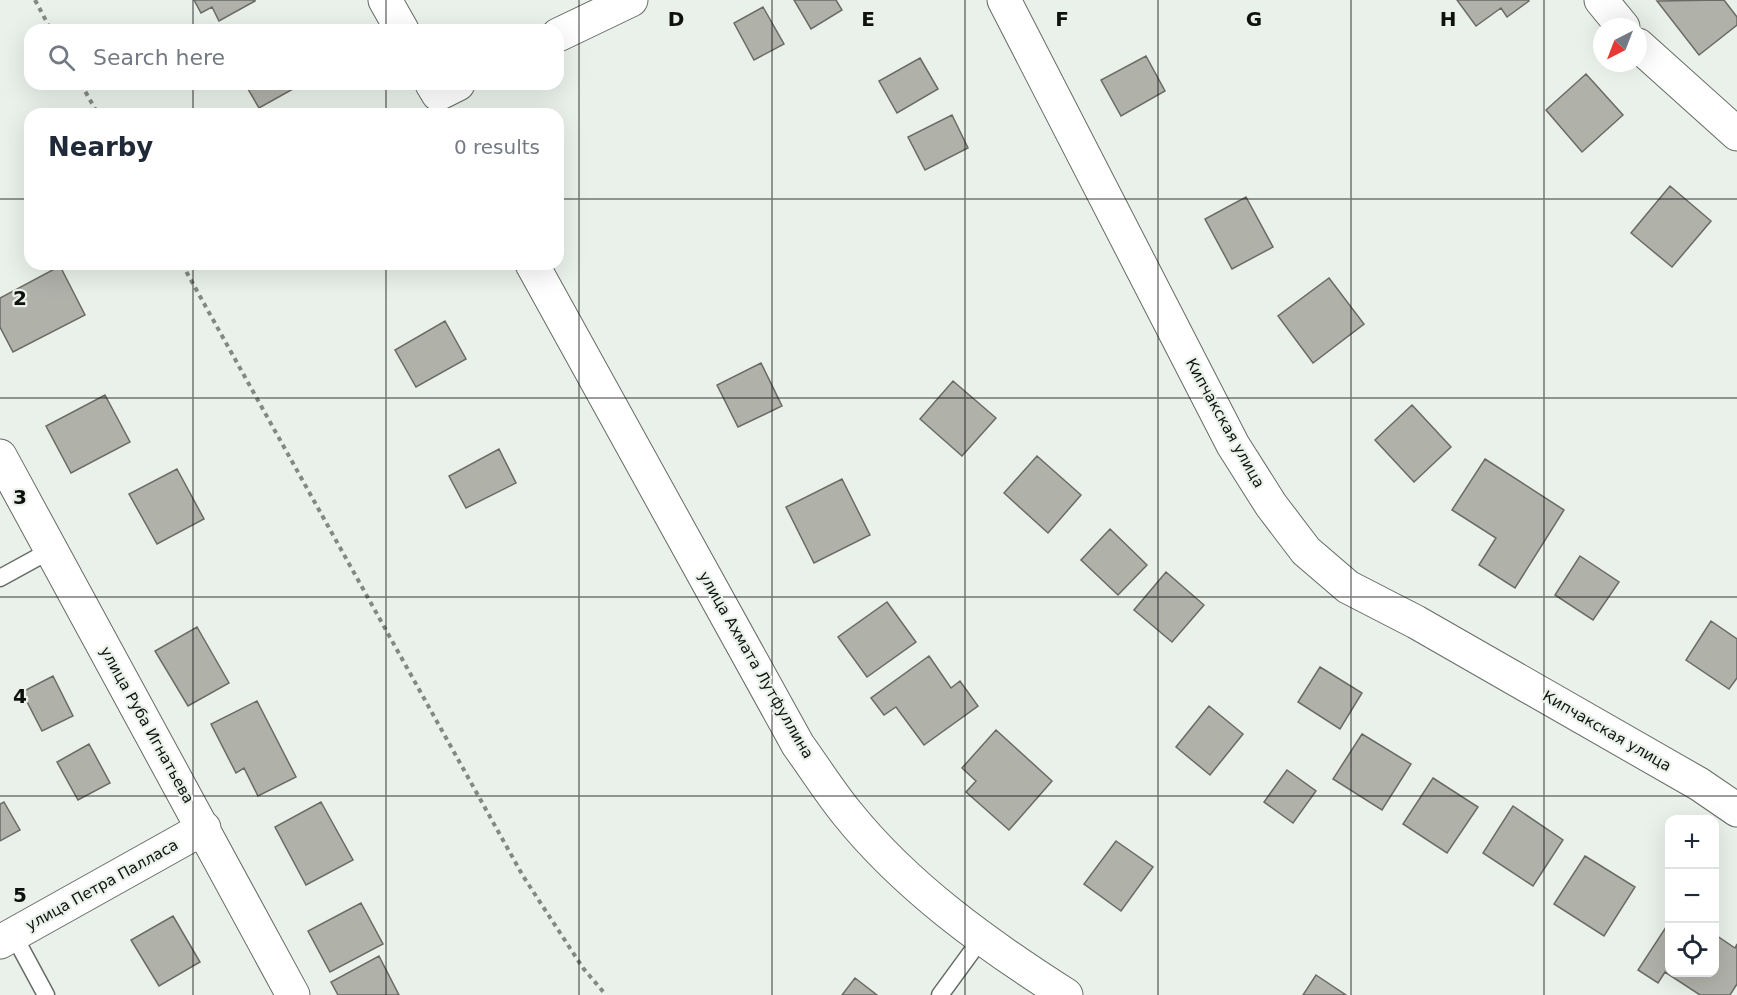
<!DOCTYPE html>
<meta charset="utf-8">
<style>
:root{--surface:#fff;--page:#f6f6f7;--text:#1f2937;--muted:#747a83;--line:#e0e1e3}
body{margin:0;font-family:"DejaVu Sans",sans-serif;background:var(--page);color:var(--text)}
.controls{position:absolute;right:18px;bottom:18px;display:grid;overflow:hidden;border-radius:12px;box-shadow:0 6px 24px #0002}
.controls button{width:54px;height:54px;display:grid;place-items:center;padding:0;border:0;border-bottom:2px solid var(--line);background:var(--surface);color:var(--text);font:30px sans-serif}
.compass{position:absolute;left:1593px;top:18px;width:54px;height:54px;border-radius:50%;background:var(--surface);box-shadow:0 6px 24px #0002;rotate:222deg}
.list{margin:0;padding:0;list-style:none}
h2{display:flex;justify-content:space-between;align-items:center;height:78px;margin:0;padding:0 24px;font-size:26px}
h2 small{font-size:20px;font-weight:400;color:var(--muted)}
.icon{flex:none;width:33px;height:33px;fill:none;stroke:currentColor;stroke-width:2;stroke-linecap:round;stroke-linejoin:round}
.map{position:relative;flex:none;width:1737px;height:995px;overflow:hidden}
.search{position:absolute;background:var(--surface);box-shadow:0 6px 24px #0002;left:24px;top:24px;width:540px;height:66px;display:flex;align-items:center;gap:15px;box-sizing:border-box;padding:0 21px;border-radius:18px;color:var(--muted);font-size:22px}
.panel{position:absolute;background:var(--surface);box-shadow:0 6px 24px #0002;left:24px;top:108px;width:540px;height:162px;border-radius:18px}
.map>svg:first-child{display:block}
.building{fill:#b0b1a9;stroke:#6a6b64;stroke-width:1.5}
.lines{fill:none;stroke-linecap:round;stroke-linejoin:round}
.lane-casing{stroke:#656b65;stroke-width:19}
.street-casing{stroke:#656b65;stroke-width:35}
.path{stroke:#838883;stroke-width:4;stroke-dasharray:4.5 4.5;stroke-linecap:butt}
.lane{stroke:#fff;stroke-width:16}
.street{stroke:#fff;stroke-width:33}
.grid{fill:none;stroke:#0f110f;stroke-width:1.5;stroke-opacity:0.55}
.labels{text-anchor:middle;stroke-width:4.5;stroke-linejoin:round;paint-order:stroke}
.street-label{font-size:15px;fill:#0f110f;stroke:#eaf1ea}
.grid-label{font-size:20px;text-anchor:middle;font-weight:bold;fill:#0f110f;stroke:#eaf1ea;stroke-width:4.5;stroke-linejoin:round;paint-order:stroke}
</style>
<div class="map">
<svg width="1737" height="995" viewBox="0 0 1737 995">
<rect width="100%" height="100%" fill="#eaf1ea"/>
<path class="building" d="M194,0H255V1L219,21L212,7L201,13Z
M794,0H836L842,10L811,29Z
M1457,0H1528L1529,1L1507,17L1501,8L1476,26Z
M1724,0L1737,17V25L1699,55L1657,1Z
M763,7L784,44L754,60L734,23Z
M1146,56L1165,91L1121,116L1101,80Z
M920,58L938,89L897,113L879,81Z
M1586,74L1623,115L1582,152L1546,110Z
M245,84H302L259,108Z
M952,115L968,148L925,170L908,137Z
M1670,186L1711,221L1672,267L1631,233Z
M1246,197L1273,247L1232,269L1205,219Z
M60,266L85,315L13,352L0,327V298Z
M1329,278L1364,324L1313,363L1278,316Z
M445,321L466,359L416,387L395,350Z
M761,363L782,406L738,427L717,385Z
M953,381L996,418L962,456L920,419Z
M105,395L130,442L71,473L46,426Z
M1412,405L1451,447L1414,482L1375,440Z
M499,449L516,483L466,508L449,476Z
M1037,456L1081,495L1048,533L1004,493Z
M1485,459L1564,510L1515,588L1479,565L1496,538L1452,510Z
M177,469L204,519L157,544L129,494Z
M842,479L870,535L814,563L786,507Z
M1110,529L1147,565L1118,595L1081,560Z
M1580,556L1619,582L1593,620L1555,595Z
M1166,572L1204,605L1172,642L1134,610Z
M887,602L916,642L867,677L838,637Z
M1711,621L1737,639V678L1729,689L1686,660Z
M197,627L229,683L188,706L155,651Z
M929,656L951,688L960,681L978,706L924,745L896,707L884,715L871,698Z
M1320,667L1362,693L1340,729L1298,702Z
M53,676L73,716L42,731L22,692Z
M257,701L296,777L258,796L244,768L236,773L211,724Z
M1209,706L1243,734L1210,775L1176,747Z
M996,730L1052,781L1009,830L966,792L976,781L962,768Z
M1362,734L1411,764L1382,810L1333,779Z
M89,744L110,783L78,800L57,762Z
M1287,770L1316,791L1293,823L1264,802Z
M1433,778L1478,807L1447,853L1403,824Z
M4,802L20,830L0,841V804Z
M321,802L353,860L306,885L275,827Z
M1513,806L1563,840L1533,886L1483,853Z
M1116,841L1153,867L1121,911L1084,884Z
M1585,856L1635,887L1604,936L1554,904Z
M361,903L383,944L330,972L308,931Z
M173,916L200,962L159,986L131,940Z
M1670,921V972H1714V934L1735,948L1737,944V984L1730,995H1700L1665,972L1658,983L1638,970Z
M379,956L399,995H338L331,982Z
M1316,975L1346,995H1303Z
M855,978L877,995H842Z"/>
<g class="lines">
<g class="lane-casing">
<path id="lane" d="M0,578L51,550
M13,934L46,995
M940,995L981,939"/>
</g>
<g class="street-casing">
<path id="street" d="M385,0L402,30
M1004,0L1233,445L1271,505L1306,551L1348,587L1416,622L1699,784L1737,810
M1601,0L1623,27
M558,35L631,0
M1638,45L1737,134
M432,84L438,94L458,84
M532,264L798,745C814,767 829,791 846,812C906,887 986,944 1066,995
M0,456L293,995
M0,942L204,828"/>
</g>
<path class="path" d="M35,0L51,30
M81,84L98,114
M182,264L523,876L583,968L606,995"/>
<use href="#lane" class="lane"/>
<use href="#street" class="street"/>
</g>
<path class="grid" d="M193,0V30M386,0V30M579,0V995M772,0V995M965,0V995M1158,0V995M1351,0V995M1544,0V995M193,84V114M386,84V114M0,199H30M558,199H1737M193,264V995M386,264V995M0,398H1737M0,597H1737M0,796H1737"/>
<g class="labels">
<g class="street-label">
<text transform="translate(1225 423) rotate(61)" y="5">Кипчакская улица</text>
<text transform="translate(756 665) rotate(60)" y="5">улица Ахмата Лутфуллина</text>
<text transform="translate(147 725) rotate(61)" y="5">улица Руба Игнатьева</text>
<text transform="translate(1607 731) rotate(30)" y="5">Кипчакская улица</text>
<text transform="translate(102 885) rotate(-29)" y="5">улица Петра Палласа</text>
</g>
</g>
<g class="grid-label">
<text x="676" y="26">D</text>
<text x="868" y="26">E</text>
<text x="1062" y="26">F</text>
<text x="1254" y="26">G</text>
<text x="1448" y="26">H</text>
<text x="20" y="305">2</text>
<text x="20" y="504">3</text>
<text x="20" y="703">4</text>
<text x="20" y="902">5</text>
</g>
</svg>
<div class="controls">
<button>+</button>
<button>−</button>
<button><svg class="icon" aria-label="locate" viewBox="0 0 24 24"><circle cx="12" cy="12" r="6"/><path d="M12 2v4M12 18v4M2 12h4M18 12h4"/></svg></button>
</div>
<svg class="compass" viewBox="-18 -18 36 36"><path d="M0-13l5 13h-10z" fill="#e53935"/><path d="M0 13l5-13h-10z" fill="#747a83"/></svg>
<div class="search"><svg class="icon" aria-label="search" viewBox="0 0 24 24"><circle cx="10" cy="10" r="6"/><path d="M15 15l6 6"/></svg>Search here</div>
<section class="panel">
<h2>Nearby<small>0 results</small></h2>
<ul class="list">
</ul>
</section>
</div>
